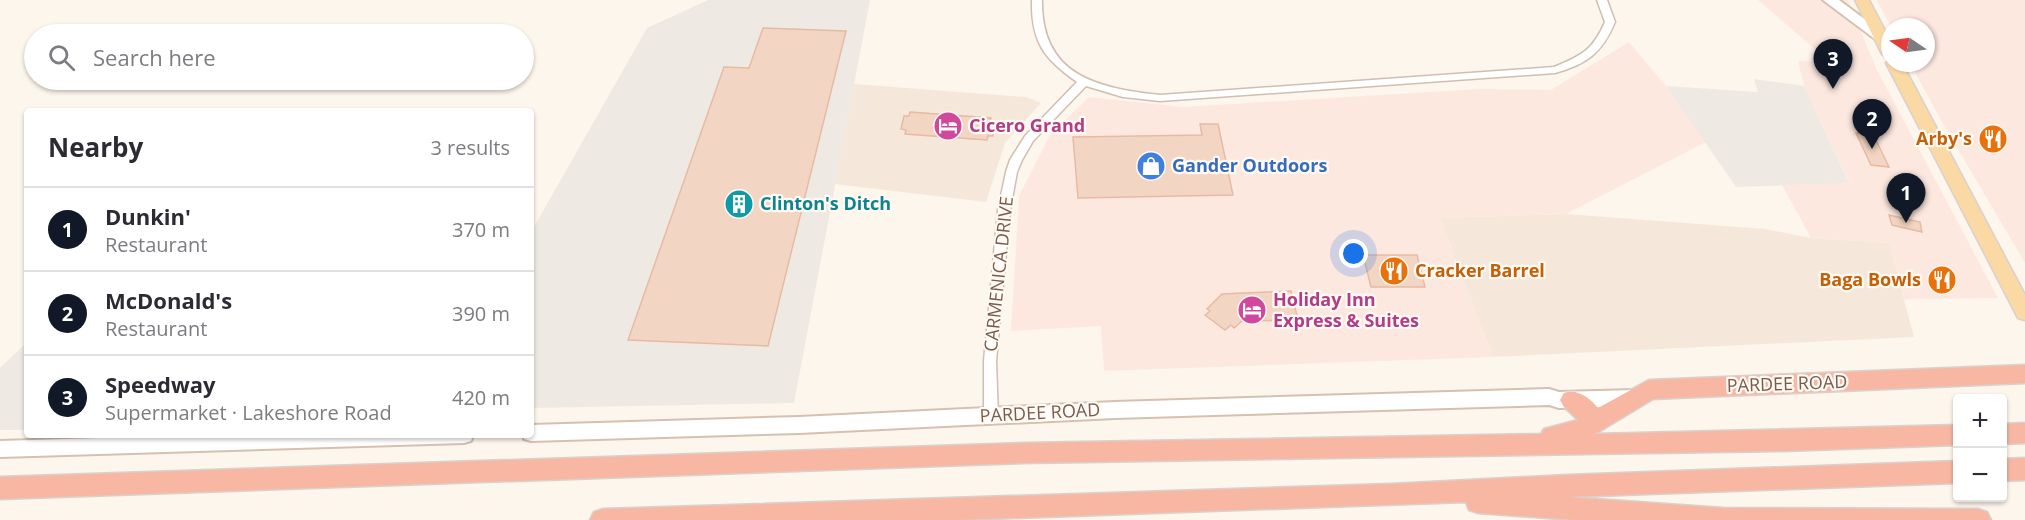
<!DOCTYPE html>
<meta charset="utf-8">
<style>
:root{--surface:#fff;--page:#f2f2f3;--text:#2b2b33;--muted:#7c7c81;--line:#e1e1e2;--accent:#111827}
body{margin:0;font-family:"Open Sans",sans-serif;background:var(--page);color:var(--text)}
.controls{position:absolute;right:18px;bottom:18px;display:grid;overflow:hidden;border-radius:6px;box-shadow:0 2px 4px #0004}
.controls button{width:54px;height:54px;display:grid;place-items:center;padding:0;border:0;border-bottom:2px solid var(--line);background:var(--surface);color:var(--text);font:30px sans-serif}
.compass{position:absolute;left:1881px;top:18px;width:54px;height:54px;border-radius:50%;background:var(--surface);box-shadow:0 2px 4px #0004;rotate:283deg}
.you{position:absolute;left:1354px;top:254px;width:21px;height:21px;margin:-15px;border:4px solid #fff;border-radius:50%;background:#1a73e8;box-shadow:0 0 0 9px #1a73e833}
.badge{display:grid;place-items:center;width:39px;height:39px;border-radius:50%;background:var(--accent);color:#fff;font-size:20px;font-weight:700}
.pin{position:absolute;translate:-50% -50px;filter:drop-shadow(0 2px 3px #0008)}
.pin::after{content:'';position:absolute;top:32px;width:21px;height:18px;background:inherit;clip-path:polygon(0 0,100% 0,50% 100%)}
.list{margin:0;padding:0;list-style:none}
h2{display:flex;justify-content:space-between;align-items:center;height:78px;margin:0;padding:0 24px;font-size:26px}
h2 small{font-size:20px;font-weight:400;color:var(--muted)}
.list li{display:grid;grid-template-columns:39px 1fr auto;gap:18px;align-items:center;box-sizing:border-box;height:84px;padding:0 24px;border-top:2px solid var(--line)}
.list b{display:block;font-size:22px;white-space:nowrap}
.list p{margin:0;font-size:20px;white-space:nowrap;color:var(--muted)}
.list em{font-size:20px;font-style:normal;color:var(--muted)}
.icon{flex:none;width:33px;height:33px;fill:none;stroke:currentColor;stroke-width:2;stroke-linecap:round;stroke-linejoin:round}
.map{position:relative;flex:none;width:2025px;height:520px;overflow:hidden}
.search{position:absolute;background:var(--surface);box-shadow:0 2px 4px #0004;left:24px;top:24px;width:510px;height:66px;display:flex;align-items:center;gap:15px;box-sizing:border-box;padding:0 21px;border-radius:33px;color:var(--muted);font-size:22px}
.panel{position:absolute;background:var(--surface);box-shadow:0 2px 4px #0004;left:24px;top:108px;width:510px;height:330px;border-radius:6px}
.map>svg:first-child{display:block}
.residential{fill:#f5e8da}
.commercial{fill:#fde8e0}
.industrial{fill:#efe9e4}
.building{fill:#f3d5c3;stroke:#e6bba3;stroke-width:1.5}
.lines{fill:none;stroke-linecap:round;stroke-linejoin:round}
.street-casing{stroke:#d1beb0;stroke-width:3}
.secondary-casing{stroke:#d6c0b0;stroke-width:4}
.primary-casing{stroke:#dad1cd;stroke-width:3}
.highway-casing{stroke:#dad1cd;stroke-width:3}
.street{fill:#fff;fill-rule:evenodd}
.secondary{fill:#fff;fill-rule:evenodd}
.primary{fill:#fbd9a5;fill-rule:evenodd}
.highway{fill:#f7b7a3;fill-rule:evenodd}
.labels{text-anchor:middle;stroke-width:4.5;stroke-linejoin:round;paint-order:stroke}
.hotel-label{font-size:18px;font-weight:bold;fill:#b23c85;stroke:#fffaf3;text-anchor:start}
.food-label{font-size:18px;font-weight:bold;fill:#c56008;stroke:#fffaf3;text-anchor:end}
.shop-label{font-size:18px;font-weight:bold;fill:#366cbe;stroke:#fffaf3;text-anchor:start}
.culture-label{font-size:18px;font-weight:bold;fill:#0d838f;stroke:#fffaf3;text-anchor:start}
.street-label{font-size:18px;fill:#7a5c4d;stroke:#fffaf3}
</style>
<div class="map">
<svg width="2025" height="520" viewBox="0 0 2025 520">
<rect width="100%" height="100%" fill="#fdf6ec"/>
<path class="residential" d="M854,84L1026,97L1041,103L1005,143L986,202L835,184Z
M1566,214L1765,229L1811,238L1889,243L1914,337L1493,357L1440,218Z"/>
<path class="commercial" d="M1758,0H1848L1876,68L1998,298L1904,299L1889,243L1811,238L1782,185L1849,182L1804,86L1798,61L1830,62Z
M1877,0H2025V263L1942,122L1910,63H1926V27H1891Z
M1629,42L1666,86L1706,142L1566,214L1440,218L1493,357L1104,371L1101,326L1011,331L1019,196L1050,135L1089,97L1183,107L1480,89L1551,90Z"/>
<path class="industrial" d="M708,0H870L794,403L531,408V234L534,227L647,28Z
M1754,79L1804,86L1849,183L1736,187L1666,86L1758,92Z
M27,342V430H0V368Z"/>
<path class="building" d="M763,28L846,31L768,346L628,340L724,67L749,68Z
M910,112L991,118L990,122H995L993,136H988L987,140L905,134L906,130L901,129L904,116H909Z
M1200,124H1218L1233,195L1078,198L1073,137L1202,135Z
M1856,133L1873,134L1889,167L1871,165Z
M1889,215L1920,222L1922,232L1892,225Z
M1363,255H1417L1425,287H1371Z
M1291,291L1298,320L1242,321L1234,328L1231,325L1225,330L1205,315L1210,311L1207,309L1222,294Z"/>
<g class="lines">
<g class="street-casing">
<path id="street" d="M1032,0H1042C1041,76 1097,88 1160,95L1554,67C1581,56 1593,50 1605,22L1597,0H1607L1615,22C1602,53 1587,64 1555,73L1160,101L1123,97L1086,86L1033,141L1022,160L1017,172L1010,210L996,361L998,416L996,420L991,422L986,420L984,416V361L998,210L1006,172L1010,160L1025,136L1077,82C1044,59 1031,42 1032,0Z"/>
</g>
<g class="secondary-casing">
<path id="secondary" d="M1823,0H1839L1887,36L1880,40L1875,39Z
M1549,389L1559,392L1636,390L1642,393L1645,398L1642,403L1636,406L1559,408L1549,405L1115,418L799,433L531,441L524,439L523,435H531V425L799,417L1115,402Z
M195,435H473L471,441L464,443L0,457V441Z"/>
</g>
<g class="primary-casing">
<path id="primary" d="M1855,0H1869L1890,40V59L1882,54Z
M1890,59V63H1902L2025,295V320L2018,318L1886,63Z"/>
</g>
<g class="highway-casing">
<path id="highway" d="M2025,365V383L1653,399L1595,434L1958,425V445L1783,451L1024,463L0,499V477L1024,443L1541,434L1544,429L1578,420L1564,407L1560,400L1564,393C1577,388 1590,398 1598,408L1649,380Z
M2025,423V443L2002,444V424Z
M2025,458V480L2002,481V459Z
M1958,461V483L1567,497L1723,508L1978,509L1987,512L1991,520H1575L1478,513L1469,510L1466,502L958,520H590L594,512L603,509L1391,484L1567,475Z"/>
</g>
<use href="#street" class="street"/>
<use href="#secondary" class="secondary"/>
<use href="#primary" class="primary"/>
<use href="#highway" class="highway"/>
</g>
<defs>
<g id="hotel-disc" transform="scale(1.5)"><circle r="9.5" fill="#d1479c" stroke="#fffaf3"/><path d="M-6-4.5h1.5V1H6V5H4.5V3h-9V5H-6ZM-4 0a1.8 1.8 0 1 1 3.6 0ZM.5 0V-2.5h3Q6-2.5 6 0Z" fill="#fff"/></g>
<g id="restaurant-disc" transform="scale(1.5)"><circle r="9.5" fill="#e8710a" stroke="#fffaf3"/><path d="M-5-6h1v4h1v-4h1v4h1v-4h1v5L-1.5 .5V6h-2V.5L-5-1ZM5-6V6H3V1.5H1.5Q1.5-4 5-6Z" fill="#fff"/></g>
<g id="shop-disc" transform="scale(1.5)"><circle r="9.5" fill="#3f7fe0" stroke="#fffaf3"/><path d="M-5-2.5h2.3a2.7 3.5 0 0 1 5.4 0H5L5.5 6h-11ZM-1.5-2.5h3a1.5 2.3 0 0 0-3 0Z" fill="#fff"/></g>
<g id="building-disc" transform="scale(1.5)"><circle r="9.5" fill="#0f9aa8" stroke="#fffaf3"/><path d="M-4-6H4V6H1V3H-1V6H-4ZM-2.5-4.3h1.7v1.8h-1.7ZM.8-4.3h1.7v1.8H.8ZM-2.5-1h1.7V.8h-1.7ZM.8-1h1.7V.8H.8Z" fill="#fff"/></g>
</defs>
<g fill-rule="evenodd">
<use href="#hotel-disc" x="948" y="126"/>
<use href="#restaurant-disc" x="1993" y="139"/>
<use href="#shop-disc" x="1151" y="166"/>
<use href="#building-disc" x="739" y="204"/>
<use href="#restaurant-disc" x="1394" y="271"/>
<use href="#restaurant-disc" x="1942" y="280"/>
<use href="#hotel-disc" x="1252" y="310"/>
</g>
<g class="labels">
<g class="hotel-label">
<text x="969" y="132">Cicero Grand</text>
<text x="1273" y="306">Holiday Inn<tspan x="1273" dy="21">Express &amp; Suites</tspan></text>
</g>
<g class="food-label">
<text x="1972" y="145">Arby's</text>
<text x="1415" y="277" text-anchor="start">Cracker Barrel</text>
<text x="1921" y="286">Baga Bowls</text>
</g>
<g class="shop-label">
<text x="1172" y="172">Gander Outdoors</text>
</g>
<g class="culture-label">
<text x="760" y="210">Clinton's Ditch</text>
</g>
<g class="street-label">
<text transform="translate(999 274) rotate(-84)" y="6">CARMENICA DRIVE</text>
<text transform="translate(1787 384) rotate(-2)" y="6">PARDEE ROAD</text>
<text transform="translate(1040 413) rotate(-3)" y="6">PARDEE ROAD</text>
</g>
</g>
</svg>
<div class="controls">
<button>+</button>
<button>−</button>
</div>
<svg class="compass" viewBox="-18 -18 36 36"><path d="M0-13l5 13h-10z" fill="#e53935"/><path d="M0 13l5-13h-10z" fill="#7c7c81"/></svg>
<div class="you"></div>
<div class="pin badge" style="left:1906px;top:223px">1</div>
<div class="pin badge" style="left:1872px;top:149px">2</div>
<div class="pin badge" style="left:1833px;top:89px">3</div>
<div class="search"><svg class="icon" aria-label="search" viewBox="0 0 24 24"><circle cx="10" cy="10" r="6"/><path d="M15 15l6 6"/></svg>Search here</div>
<section class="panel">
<h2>Nearby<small>3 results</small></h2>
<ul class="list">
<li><span class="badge">1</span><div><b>Dunkin'</b><p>Restaurant</p></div><em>370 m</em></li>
<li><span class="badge">2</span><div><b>McDonald's</b><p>Restaurant</p></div><em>390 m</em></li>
<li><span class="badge">3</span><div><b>Speedway</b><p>Supermarket · Lakeshore Road</p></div><em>420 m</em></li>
</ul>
</section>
</div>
